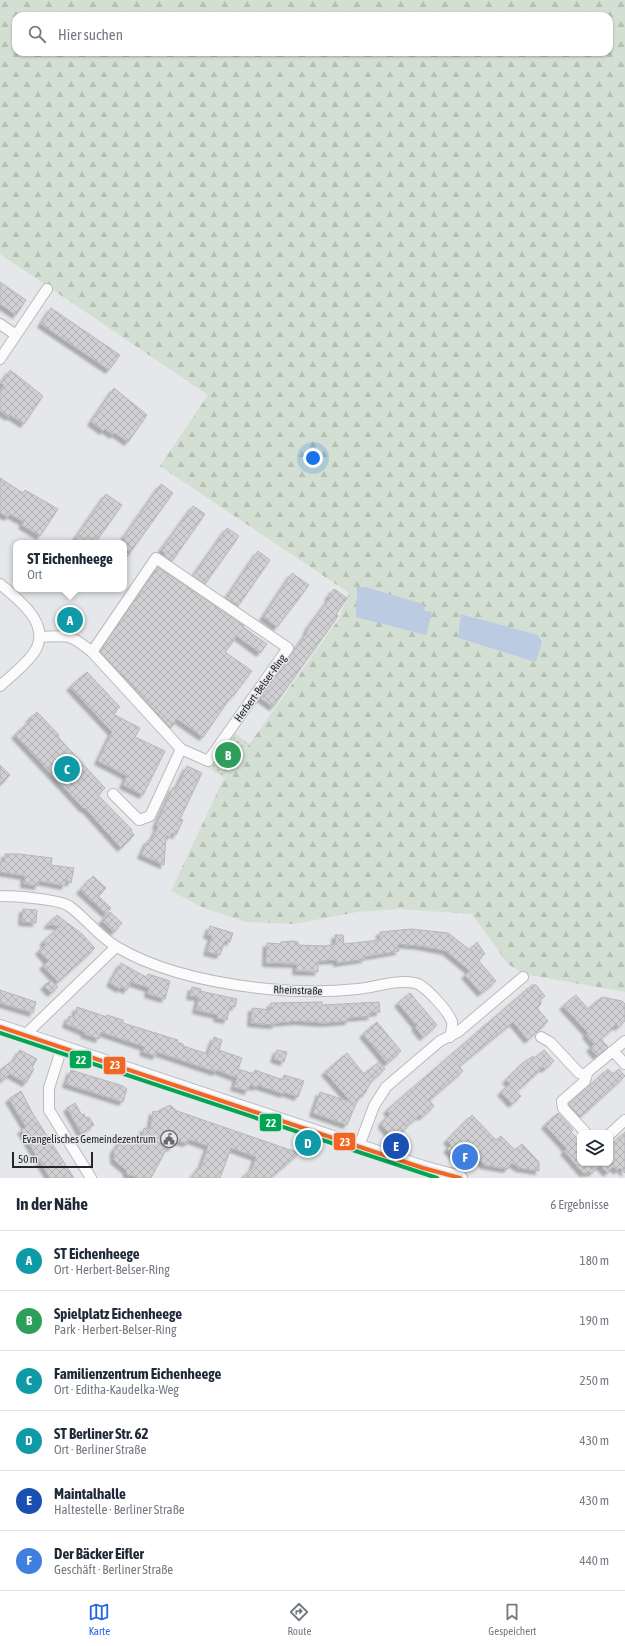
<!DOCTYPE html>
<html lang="de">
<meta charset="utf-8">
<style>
:root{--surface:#fff;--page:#f6f6f7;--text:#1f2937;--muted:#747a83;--line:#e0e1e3;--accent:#2563eb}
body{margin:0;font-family:"Asap Condensed",sans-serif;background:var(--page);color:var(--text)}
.controls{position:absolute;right:12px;bottom:12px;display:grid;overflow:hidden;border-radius:8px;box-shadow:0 1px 3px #0004}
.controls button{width:36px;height:36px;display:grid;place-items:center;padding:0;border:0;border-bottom:1px solid var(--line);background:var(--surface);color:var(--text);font:20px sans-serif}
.scale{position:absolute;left:12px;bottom:10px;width:81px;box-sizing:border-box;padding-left:4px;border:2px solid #252628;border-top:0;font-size:11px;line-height:14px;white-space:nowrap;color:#252628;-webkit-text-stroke:3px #e5e6eb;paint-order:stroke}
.you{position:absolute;left:313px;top:458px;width:14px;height:14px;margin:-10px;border:3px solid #fff;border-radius:50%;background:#1a73e8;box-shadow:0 0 0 6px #1a73e833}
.badge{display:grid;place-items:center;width:26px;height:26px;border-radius:50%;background:var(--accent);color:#fff;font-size:13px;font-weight:700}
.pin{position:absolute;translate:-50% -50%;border:2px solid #fff;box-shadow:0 1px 4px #0006}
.popup{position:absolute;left:13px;top:540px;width:114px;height:52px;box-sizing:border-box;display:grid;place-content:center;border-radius:8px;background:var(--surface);filter:drop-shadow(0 1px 3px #0005);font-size:13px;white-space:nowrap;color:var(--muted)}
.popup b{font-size:15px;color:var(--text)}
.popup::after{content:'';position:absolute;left:50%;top:100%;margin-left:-8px;border:8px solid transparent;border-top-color:var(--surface)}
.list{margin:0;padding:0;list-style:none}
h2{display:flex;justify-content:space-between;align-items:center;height:52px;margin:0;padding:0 16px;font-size:17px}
h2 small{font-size:13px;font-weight:400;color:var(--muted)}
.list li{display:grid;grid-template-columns:26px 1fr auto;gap:12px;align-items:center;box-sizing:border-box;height:60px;padding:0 16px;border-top:1px solid var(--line)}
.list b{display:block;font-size:15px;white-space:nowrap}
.list p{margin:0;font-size:13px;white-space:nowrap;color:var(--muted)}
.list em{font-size:13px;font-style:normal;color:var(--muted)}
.icon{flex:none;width:22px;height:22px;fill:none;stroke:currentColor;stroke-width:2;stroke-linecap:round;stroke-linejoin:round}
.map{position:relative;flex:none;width:625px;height:1178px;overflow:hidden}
.search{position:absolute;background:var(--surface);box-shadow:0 1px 3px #0004;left:12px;right:12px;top:12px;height:44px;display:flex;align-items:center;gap:10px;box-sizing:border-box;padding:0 14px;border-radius:12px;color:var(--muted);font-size:15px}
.sheet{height:412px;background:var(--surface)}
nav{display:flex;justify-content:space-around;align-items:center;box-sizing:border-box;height:56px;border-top:1px solid var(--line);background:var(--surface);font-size:11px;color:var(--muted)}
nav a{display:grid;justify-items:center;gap:2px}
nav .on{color:var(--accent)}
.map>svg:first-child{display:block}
.grass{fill:url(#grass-dots)}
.forest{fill:url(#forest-firs);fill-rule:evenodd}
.water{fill:#bbcbe2}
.building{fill:url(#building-cross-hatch);stroke:#b6b7b8;filter:url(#shadow)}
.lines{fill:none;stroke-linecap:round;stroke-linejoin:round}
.street-casing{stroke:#b9babc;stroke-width:12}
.secondary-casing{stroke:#b9babc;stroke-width:16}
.street{stroke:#fbfbfc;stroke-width:10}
.secondary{stroke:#fbfbfc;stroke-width:14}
.bus-1-casing{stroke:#e5e6eb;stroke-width:7}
.bus-2-casing{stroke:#e5e6eb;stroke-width:7}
.bus-1{stroke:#f26522;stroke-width:4}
.bus-2{stroke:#00a651;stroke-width:4}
.labels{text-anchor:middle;stroke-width:3;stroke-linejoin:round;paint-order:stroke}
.street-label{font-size:11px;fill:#252628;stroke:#e5e6eb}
.poi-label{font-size:11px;fill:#252628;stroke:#e5e6eb;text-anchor:end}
.line-badge{stroke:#e5e6eb;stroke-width:1.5}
.badge-label{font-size:11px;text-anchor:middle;font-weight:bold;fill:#fff}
</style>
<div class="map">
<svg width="625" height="1178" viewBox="0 0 625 1178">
<defs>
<pattern id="grass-dots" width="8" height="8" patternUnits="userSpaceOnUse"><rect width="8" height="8" fill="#d3dfd2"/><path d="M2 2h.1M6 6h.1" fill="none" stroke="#b5bfb4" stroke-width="1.8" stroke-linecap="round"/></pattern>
<pattern id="forest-firs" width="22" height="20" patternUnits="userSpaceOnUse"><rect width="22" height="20" fill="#d3dfd2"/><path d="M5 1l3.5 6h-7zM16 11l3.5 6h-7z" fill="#b5bfb4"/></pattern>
<pattern id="building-cross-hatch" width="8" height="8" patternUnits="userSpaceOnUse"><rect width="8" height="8" fill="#d0d0d3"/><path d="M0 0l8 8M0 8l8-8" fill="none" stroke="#b2b2b5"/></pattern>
<filter id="shadow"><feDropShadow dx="-3.5" dy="3.5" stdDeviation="1" flood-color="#0004"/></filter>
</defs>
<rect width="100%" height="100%" fill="#e6e7ea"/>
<path class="grass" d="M233,732L249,744L224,778L208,767Z"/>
<path class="forest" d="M0,0H625V992L524,974L508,964L472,914L399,909L357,912L294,924L246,922L204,908L171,891L222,782L339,619L349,593L160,466L208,395L0,254ZM16,16H609V52H16ZM357,587H366L422,604L425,611L432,612L356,600ZM462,614L538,635L542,642L536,661L458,638Z"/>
<path class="water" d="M357,587H366L423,604L425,611L432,612L426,635L356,617Z
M461,614L538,635L542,642L536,662L458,638Z"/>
<path class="building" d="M0,282L26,300L16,315L0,304Z
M51,308L120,355L109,370L41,324Z
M10,370L43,396L24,424L10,415L9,417L0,411V391L4,385L1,383Z
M114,388L147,415L128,442L115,433L113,435L105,429L103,431L91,422Z
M0,478L23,493L25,490L58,509L40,536L22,525L24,522L10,514L8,517L0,513Z
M161,484L173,493L124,561V537Z
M106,494L122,505L95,543H72Z
M193,506L205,514L172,561L164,555L165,553L161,550Z
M227,528L239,536L205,584L193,576Z
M258,551L270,560L238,606L226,598Z
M158,567L244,626L243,627L267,644L260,653L237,636L225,652L252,671L233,696L232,695L203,737L177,719L171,728L100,651Z
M292,573L309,585L277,627L263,617Z
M334,589L347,598L336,614L338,616L273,707L260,698L306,634L309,626L330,598L328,597Z
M87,672L120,707L113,714L140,728L135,737L165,751L143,795L123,785L127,776L98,761L112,732L70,687Z
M37,712L59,735L58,737L105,788L98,795L132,830L131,831L134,835L121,848L85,808L84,809L15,735L31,720L29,719Z
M0,765L10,775L0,785Z
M187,766L202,773L180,819L183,820L176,835L172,833L170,837L166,836L164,865L141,855L148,840L151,841L158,827L156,825L173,787L176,789Z
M5,854H19L52,858L51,865L74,868L71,883L66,879L65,886L39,881L38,886L24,884L25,876L0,872V862H5Z
M93,876L106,888L98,896L111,908L106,914L80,890Z
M23,909L37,910L36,923L22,922Z
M110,912L122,923L114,932L102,921Z
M57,915L82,934L95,948L58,982L43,966L48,961L39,951L46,944L43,942L60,926L47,925Z
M210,926L233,933L230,942L225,941L220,955L207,952L212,936L207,935Z
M411,929L448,933L470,950L477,942L485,954L478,960L496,981L481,993L465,975L470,971L446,951L421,946L398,944L399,951L364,957L365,959L337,963V960L318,961V972L296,971L297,964L266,963L267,943L281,944V942L293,941L298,942V945L325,946L336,944L335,935H343L344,944L380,940V932Z
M121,963L146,977L148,974L170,981L165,999L148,994L149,988L131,982L127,990L121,987L120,989L110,983Z
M51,980L58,987L51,993L44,986Z
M532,985H536L545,996L540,1000L541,1004L537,1008L548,1021L528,1040L513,1022L459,1066L463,1071L429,1100L434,1106L422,1117L420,1115L406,1126L407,1128L393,1138L382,1125L383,1121L390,1114L387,1110Z
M192,987L201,989L200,991L237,999L235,1007L230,1006L227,1020L217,1018L218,1015L196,1010L199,997L190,996Z
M0,990L36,1002L33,1013L0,1003Z
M410,993L437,1025L423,1037L415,1027L417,1026L398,1003Z
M576,995L588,1009L602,997L622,1001L625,1004V1021L618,1027L616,1025L601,1039L608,1047L597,1056L590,1048L594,1044L586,1035L588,1033L563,1006Z
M322,1002V1005L379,1002L380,1012L369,1013L372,1016L348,1018L349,1021L324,1023L297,1021L275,1023V1025L251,1023L252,1008L270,1010L271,1003Z
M77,1007L107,1017V1015L123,1020V1023L178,1040L177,1042L183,1044V1046L208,1054L214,1037L222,1040L219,1050L242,1058L238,1069L254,1074L255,1070L283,1080L284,1075L304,1081L298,1097L284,1092V1094L257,1085V1087L250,1085L248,1091L234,1087L237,1078L217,1070L216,1072L157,1052L156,1056L143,1052L145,1047L101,1032L99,1039L84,1034L85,1032L66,1024L69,1016L74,1018Z
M377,1022L401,1051L387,1063L363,1034Z
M20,1050L37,1059L32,1067L34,1069L26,1083L10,1074L0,1082V1070L15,1059Z
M277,1050L287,1052L284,1062L274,1059Z
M544,1050L554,1061L545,1069L543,1067L516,1092L521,1096L512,1104L501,1092L510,1084L506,1080L523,1063L533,1056L535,1058Z
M347,1053L364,1074L379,1062L385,1069L374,1078L366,1090L367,1091L358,1099L347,1125L313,1113L320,1092L351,1102L325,1072Z
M608,1069L613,1074L619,1069L625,1076L580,1117L569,1104Z
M71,1070L123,1086L127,1089L123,1102L66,1084Z
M21,1091L33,1114L74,1178H50L21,1130L26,1127L9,1099Z
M75,1103L82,1115L84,1114L86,1118L89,1117L94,1125L81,1133L67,1108Z
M170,1105L177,1111L299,1153L270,1178H242L252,1169L256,1157L231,1148L220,1178H191L202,1164L208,1146L191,1140L186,1143L175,1140L172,1147L167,1148L151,1178H137L131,1175L128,1176L126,1170L114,1160V1150L124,1136L142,1140L144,1128L150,1129L153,1111L156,1112Z
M558,1113L570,1126L573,1130L571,1132L580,1141V1163H610V1146L625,1132V1173L620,1168L617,1171L613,1167L607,1173L599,1165L593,1172L583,1173L564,1151L567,1149L545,1125Z
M472,1115L496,1140L501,1136L515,1150L522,1144L539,1162V1171L519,1168L512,1163L507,1169L484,1165L478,1158L473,1163L455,1157L447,1149L451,1145L447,1140Z"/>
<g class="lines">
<g class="street-casing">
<path id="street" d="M0,324L16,335
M0,359L47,289
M0,584C19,600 54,626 33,654C24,666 11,676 0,686
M40,637C69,636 69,633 92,652L181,749L208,761L288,648L156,558L92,652
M113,794L139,820L150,816L181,749
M0,896C14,896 58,899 69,906C86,918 99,937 117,947C159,972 219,984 268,989C298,992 328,992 358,989C376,987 398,979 415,983C425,985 449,1012 452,1022C453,1027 451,1032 450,1037
M25,1035L116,947
M541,1037L550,1042L579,1073L584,1075L625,1041
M62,1047L49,1088V1110L91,1178
M613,1051L625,1064
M586,1133L563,1108L562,1101L585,1081L587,1074
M610,1134L625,1120
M359,1146L374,1106L386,1087L440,1041L458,1032L523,977"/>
</g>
<g class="secondary-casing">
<path id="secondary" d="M0,1027L423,1168L460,1178"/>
</g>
<use href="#street" class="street"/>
<use href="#secondary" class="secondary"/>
<g class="bus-1-casing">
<path id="bus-1" d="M0,1027L423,1168L460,1178"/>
</g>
<g class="bus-2-casing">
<path id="bus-2" d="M0,1033L437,1178"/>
</g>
<use href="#bus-1" class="bus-1"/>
<use href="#bus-2" class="bus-2"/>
</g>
<defs>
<g id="civic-ring" transform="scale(0.9)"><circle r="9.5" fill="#e5e6eb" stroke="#696a6c" stroke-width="1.5"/><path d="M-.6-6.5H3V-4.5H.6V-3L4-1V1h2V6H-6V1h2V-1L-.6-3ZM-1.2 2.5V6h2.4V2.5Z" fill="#696a6c"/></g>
</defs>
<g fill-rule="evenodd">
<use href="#civic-ring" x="169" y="1139"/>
</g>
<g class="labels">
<g class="street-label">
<text transform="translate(260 688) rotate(-54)" y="4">Herbert-Belser-Ring</text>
<text transform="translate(298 990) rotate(2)" y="4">Rheinstraße</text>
</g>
<g class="poi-label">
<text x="156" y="1143">Evangelisches Gemeindezentrum</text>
</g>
</g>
<g class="line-badge">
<rect x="69" y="1050" width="23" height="19" rx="4" fill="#00a651"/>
<rect x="103" y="1056" width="23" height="19" rx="4" fill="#f26522"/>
<rect x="259" y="1113" width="23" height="19" rx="4" fill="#00a651"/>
<rect x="333" y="1132" width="23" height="19" rx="4" fill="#f26522"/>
</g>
<g class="badge-label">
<text x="81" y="1064">22</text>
<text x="115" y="1069">23</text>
<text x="271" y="1127">22</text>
<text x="345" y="1146">23</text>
</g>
</svg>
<div class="controls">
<button><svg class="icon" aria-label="layers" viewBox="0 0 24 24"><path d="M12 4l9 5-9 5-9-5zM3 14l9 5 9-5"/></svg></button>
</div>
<div class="scale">50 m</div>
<div class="you"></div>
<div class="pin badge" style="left:70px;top:620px;background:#0f9aa8">A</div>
<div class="popup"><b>ST Eichenheege</b>Ort</div>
<div class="pin badge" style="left:228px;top:755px;background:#2e9e5b">B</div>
<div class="pin badge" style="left:67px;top:769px;background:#0f9aa8">C</div>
<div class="pin badge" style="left:308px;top:1143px;background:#0f9aa8">D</div>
<div class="pin badge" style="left:396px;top:1146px;background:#1a4fb4">E</div>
<div class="pin badge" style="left:465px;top:1157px;background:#3f7fe0">F</div>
<div class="search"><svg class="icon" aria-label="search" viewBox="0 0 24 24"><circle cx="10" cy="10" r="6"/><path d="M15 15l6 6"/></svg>Hier suchen</div>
</div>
<section class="sheet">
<h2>In der Nähe<small>6 Ergebnisse</small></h2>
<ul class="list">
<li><span class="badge" style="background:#0f9aa8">A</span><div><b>ST Eichenheege</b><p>Ort · Herbert-Belser-Ring</p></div><em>180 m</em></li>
<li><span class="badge" style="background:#2e9e5b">B</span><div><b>Spielplatz Eichenheege</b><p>Park · Herbert-Belser-Ring</p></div><em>190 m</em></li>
<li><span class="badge" style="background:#0f9aa8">C</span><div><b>Familienzentrum Eichenheege</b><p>Ort · Editha-Kaudelka-Weg</p></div><em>250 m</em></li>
<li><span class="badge" style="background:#0f9aa8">D</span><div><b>ST Berliner Str. 62</b><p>Ort · Berliner Straße</p></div><em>430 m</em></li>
<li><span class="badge" style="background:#1a4fb4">E</span><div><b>Maintalhalle</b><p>Haltestelle · Berliner Straße</p></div><em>430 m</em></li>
<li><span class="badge" style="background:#3f7fe0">F</span><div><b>Der Bäcker Eifler</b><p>Geschäft · Berliner Straße</p></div><em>440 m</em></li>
</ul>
</section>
<nav>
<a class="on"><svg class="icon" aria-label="map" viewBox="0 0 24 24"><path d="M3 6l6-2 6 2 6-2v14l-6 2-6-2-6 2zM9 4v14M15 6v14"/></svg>Karte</a>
<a><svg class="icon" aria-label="directions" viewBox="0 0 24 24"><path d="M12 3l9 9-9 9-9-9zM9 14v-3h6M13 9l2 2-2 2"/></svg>Route</a>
<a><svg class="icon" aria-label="saved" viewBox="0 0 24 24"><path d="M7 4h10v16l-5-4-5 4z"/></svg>Gespeichert</a>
</nav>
